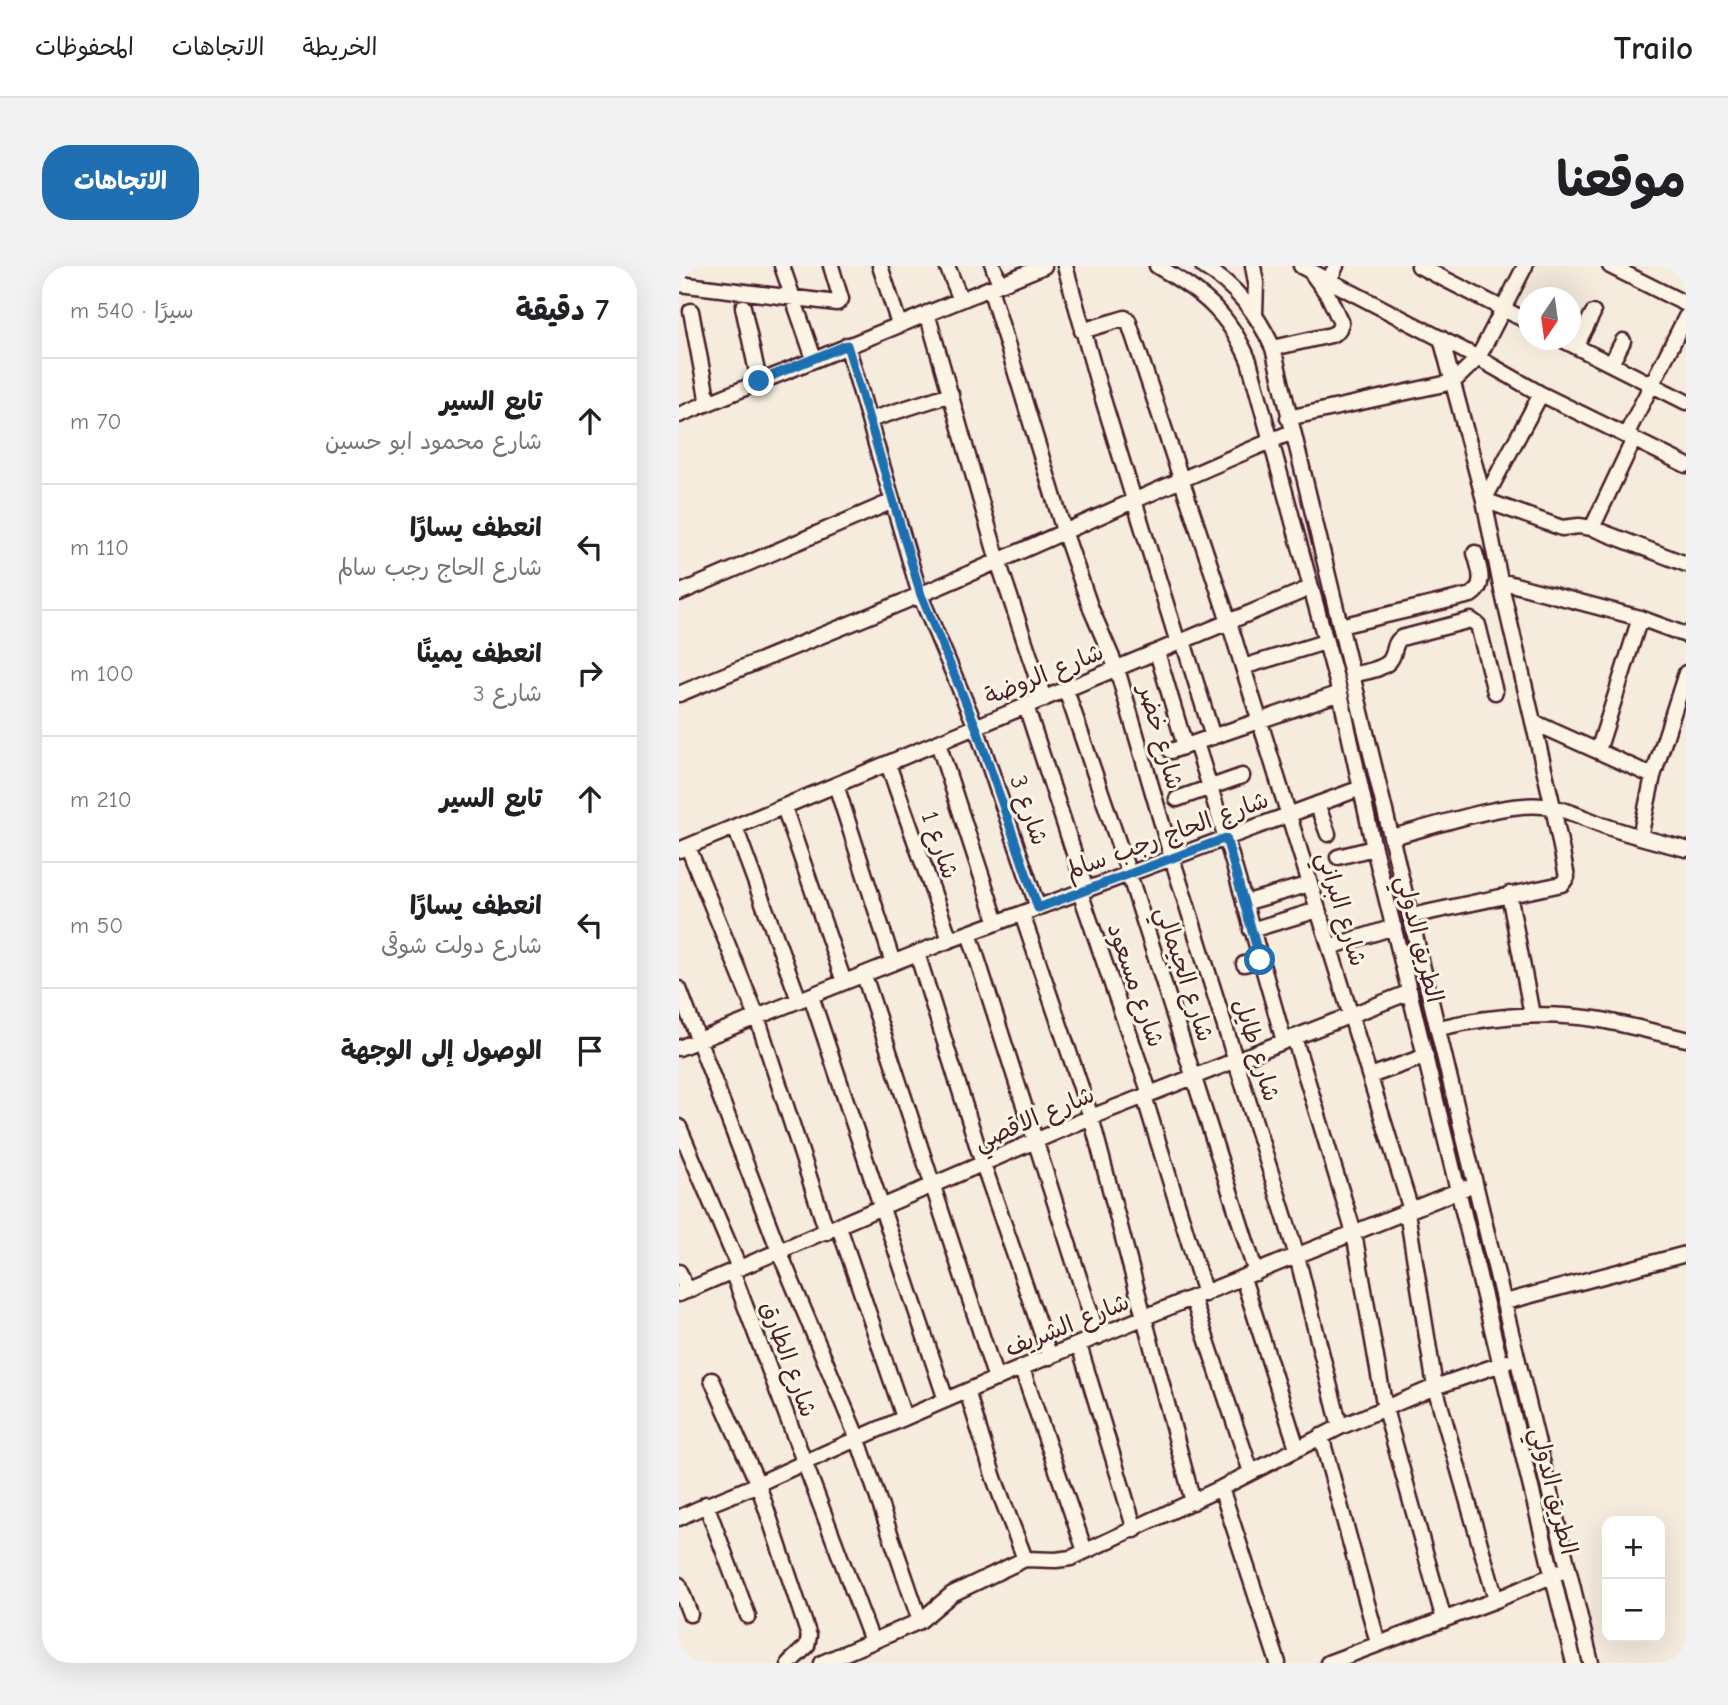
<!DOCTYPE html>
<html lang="ar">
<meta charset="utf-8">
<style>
:root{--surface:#fff;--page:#f2f2f2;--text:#202124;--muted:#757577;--line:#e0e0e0;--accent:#1f6fb2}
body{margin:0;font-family:"Comic Neue","Playpen Sans Arabic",sans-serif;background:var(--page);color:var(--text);direction:rtl}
.controls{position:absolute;right:21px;bottom:21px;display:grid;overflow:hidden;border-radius:14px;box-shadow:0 7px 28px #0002}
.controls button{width:63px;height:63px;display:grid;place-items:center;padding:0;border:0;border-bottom:2px solid var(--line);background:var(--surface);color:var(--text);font:35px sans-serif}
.compass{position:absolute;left:839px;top:21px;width:63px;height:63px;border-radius:50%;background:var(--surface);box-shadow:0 7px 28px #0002;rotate:193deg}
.stop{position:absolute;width:21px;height:21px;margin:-16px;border:5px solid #1f6fb2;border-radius:50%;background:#fff}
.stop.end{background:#1f6fb2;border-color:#fff;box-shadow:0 2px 7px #0008}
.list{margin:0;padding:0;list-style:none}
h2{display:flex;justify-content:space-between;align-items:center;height:91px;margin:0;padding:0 28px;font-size:30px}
h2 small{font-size:23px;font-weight:400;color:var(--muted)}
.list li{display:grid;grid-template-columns:46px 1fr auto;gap:21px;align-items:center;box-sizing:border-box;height:126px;padding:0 28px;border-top:2px solid var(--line)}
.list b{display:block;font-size:26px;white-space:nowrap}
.list p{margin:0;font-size:23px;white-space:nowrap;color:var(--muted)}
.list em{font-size:23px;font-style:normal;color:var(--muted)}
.icon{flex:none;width:38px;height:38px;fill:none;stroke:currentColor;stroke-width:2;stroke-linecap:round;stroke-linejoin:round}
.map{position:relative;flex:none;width:1007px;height:1397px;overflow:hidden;direction:ltr;border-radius:28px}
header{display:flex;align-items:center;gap:42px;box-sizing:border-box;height:98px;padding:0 35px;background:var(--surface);border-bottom:2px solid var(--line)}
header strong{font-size:33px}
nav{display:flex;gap:38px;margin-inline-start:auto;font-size:24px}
.intro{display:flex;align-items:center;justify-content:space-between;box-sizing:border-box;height:168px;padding:0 42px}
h1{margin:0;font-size:49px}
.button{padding:18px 32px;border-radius:28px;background:var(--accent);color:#fff;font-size:24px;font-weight:700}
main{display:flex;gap:42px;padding:0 42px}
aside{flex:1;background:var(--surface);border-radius:28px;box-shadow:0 7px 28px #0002}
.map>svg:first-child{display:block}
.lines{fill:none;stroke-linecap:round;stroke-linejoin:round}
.minor-casing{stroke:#4a1f2b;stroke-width:19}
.minor{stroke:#fcf5e5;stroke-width:14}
.route{stroke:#1f6fb2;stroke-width:9}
.labels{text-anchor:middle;stroke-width:6;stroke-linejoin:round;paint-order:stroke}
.street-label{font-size:24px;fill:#4a1f2b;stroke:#fcf5e5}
</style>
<header>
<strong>Trailo</strong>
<nav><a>الخريطة</a><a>الاتجاهات</a><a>المحفوظات</a></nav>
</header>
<div class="intro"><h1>موقعنا</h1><a class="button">الاتجاهات</a></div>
<main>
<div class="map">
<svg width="1007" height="1397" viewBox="0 0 1007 1397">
<rect width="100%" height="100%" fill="#f5ecde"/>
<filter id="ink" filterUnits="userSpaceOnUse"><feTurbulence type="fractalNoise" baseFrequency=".0143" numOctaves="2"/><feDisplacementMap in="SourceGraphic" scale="14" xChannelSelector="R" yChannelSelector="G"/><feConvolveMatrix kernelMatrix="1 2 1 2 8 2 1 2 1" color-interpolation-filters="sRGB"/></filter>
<g filter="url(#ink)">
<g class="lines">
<g class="minor-casing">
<path id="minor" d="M103,0L135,93
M201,0L220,58
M268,0L282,34
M314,0L321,18
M386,0L419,117L499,377
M478,0C523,26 549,46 570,95L661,427L695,582L895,1397
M524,0C557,20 578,47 594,82L912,1397
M574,0L577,17L576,48
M622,0L799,92L862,128L1007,199
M740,0L850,56
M931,0L1007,38
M650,14L657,0
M0,18L158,37L162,33L152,0
M311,22L385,265L412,343L438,403L493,592L618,990L661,1161
M64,41L80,115
M12,45L29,137
M248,47L319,295L365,433
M403,65L446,52L449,54L550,356L732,944
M884,74L1007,136
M168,79L241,329L297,461L359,642
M897,80L914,47
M594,82L652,69L659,65L662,57L649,29L632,6
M932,98L944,75
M862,128L805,234L883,262L900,260L913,262L1007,298
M0,149L365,0
M609,152L774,116L799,92L846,0
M190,154L272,128
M947,169L1007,51
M913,262L955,173
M821,315L961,352L1007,369
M0,327L214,235
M661,360L792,329C808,319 800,302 796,287
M504,375L534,471
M478,386L506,480
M564,401L646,376
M673,409C683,406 706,404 712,393C717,385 714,378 722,372L792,354L799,359L816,426
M387,424L450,608L577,1007
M0,428C90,390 181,355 271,316C385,267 498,214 613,166
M347,440L407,624
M854,456L974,510
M259,477L318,657
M517,477L547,572L605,775
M492,485L661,427
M919,485L961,352
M209,498L271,674
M157,519L214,697
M498,533L563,510
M638,538L649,568
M105,541L165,716
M56,561L120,734
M713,571C753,561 824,536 864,540C888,542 912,556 935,563C959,571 983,577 1007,583
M961,571L974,510L1007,407
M9,581L78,751L148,966
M0,584L631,322
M659,591L695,582
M401,626L471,828
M830,628L853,749
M565,637L631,618
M343,648L412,851L514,1236
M732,650L883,618L888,611L874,541L821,315L805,234L762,72
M572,664L639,644
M290,667L419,1071
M651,681L715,661
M238,687L304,898L371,1091
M565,698L581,694
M185,709L317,1113
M0,723L100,985L178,1171L241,1355
M132,730L267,1134
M760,762C811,750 863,745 916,753C947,758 977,767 1007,773
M615,771L675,967L706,1143L765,1354
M0,782L271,674L682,522
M691,810L747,790
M465,830L526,1028
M0,861L60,1002
M728,946L756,1121L817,1334
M160,961L225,1151
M53,1005L193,1375
M0,1006L8,1025
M564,1012L618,1182
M0,1028L412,851L731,726
M514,1033L572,1206
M826,1036L1007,988
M400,1079L456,1264
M343,1103L406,1285
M33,1114L79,1218L130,1370L128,1380L110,1397
M288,1125L315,1212L346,1293
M642,1170L699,1377
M542,1222L599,1397
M27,1238L69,1350
M0,1252C27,1238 56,1229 83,1216C313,1109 551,1017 786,922
M0,1319L11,1348
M143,1397L241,1355L273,1328L346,1293L377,1294L392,1292L542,1222L661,1161L756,1121L828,1096
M649,1397L817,1334L881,1306"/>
</g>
<use href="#minor" class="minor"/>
</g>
</g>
<g class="lines" filter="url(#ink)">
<path class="route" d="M80,115L168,79L242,329L297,461L359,642L547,572L581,694"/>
</g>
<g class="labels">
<g class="street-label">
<text transform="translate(365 408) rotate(-22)" y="8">شارع الروضة</text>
<text transform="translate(482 471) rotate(74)" y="8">شارع خضر</text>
<text transform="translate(350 544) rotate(71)" y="8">شارع 3</text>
<text transform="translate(488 569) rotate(-20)" y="8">شارع الحاج رجب سالم</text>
<text transform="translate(261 579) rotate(71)" y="8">شارع 1</text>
<text transform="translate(663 643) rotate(73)" y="8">شارع البراني</text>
<text transform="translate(741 673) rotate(76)" y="8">الطريق الدولي</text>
<text transform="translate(506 708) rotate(72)" y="8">شارع الجيمالي</text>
<text transform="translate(457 719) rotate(71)" y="8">شارع مسعود</text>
<text transform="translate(578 784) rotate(73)" y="8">شارع طايل</text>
<text transform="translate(355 852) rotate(-23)" y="8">شارع الاقصي</text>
<text transform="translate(388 1059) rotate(-22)" y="8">شارع الشريف</text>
<text transform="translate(110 1093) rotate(70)" y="8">شارع الطارق</text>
<text transform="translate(875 1225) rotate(76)" y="8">الطريق الدولي</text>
</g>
</g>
</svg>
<div class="controls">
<button>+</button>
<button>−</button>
</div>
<svg class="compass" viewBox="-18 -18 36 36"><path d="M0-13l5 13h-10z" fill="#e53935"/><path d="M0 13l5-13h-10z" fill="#757577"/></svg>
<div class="stop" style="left:581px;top:694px"></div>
<div class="stop end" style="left:80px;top:115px"></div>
</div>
<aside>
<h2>7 دقيقة<small>سيرًا · 540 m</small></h2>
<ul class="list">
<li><svg class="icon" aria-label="ahead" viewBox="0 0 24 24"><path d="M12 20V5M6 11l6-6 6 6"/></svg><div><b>تابع السير</b><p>شارع محمود ابو حسين</p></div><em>70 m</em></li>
<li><svg class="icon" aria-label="left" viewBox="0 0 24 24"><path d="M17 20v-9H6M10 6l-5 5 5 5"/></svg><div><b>انعطف يسارًا</b><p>شارع الحاج رجب سالم</p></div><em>110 m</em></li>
<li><svg class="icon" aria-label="right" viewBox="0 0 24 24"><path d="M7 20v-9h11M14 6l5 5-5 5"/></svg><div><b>انعطف يمينًا</b><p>شارع 3</p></div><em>100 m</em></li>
<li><svg class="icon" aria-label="ahead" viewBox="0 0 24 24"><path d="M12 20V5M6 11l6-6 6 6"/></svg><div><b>تابع السير</b></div><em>210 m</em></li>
<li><svg class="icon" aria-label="left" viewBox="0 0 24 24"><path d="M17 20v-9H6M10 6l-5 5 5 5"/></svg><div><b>انعطف يسارًا</b><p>شارع دولت شوقى</p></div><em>50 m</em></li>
<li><svg class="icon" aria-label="arrive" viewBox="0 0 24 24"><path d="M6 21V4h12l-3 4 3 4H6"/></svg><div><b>الوصول إلى الوجهة</b></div></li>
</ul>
</aside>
</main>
